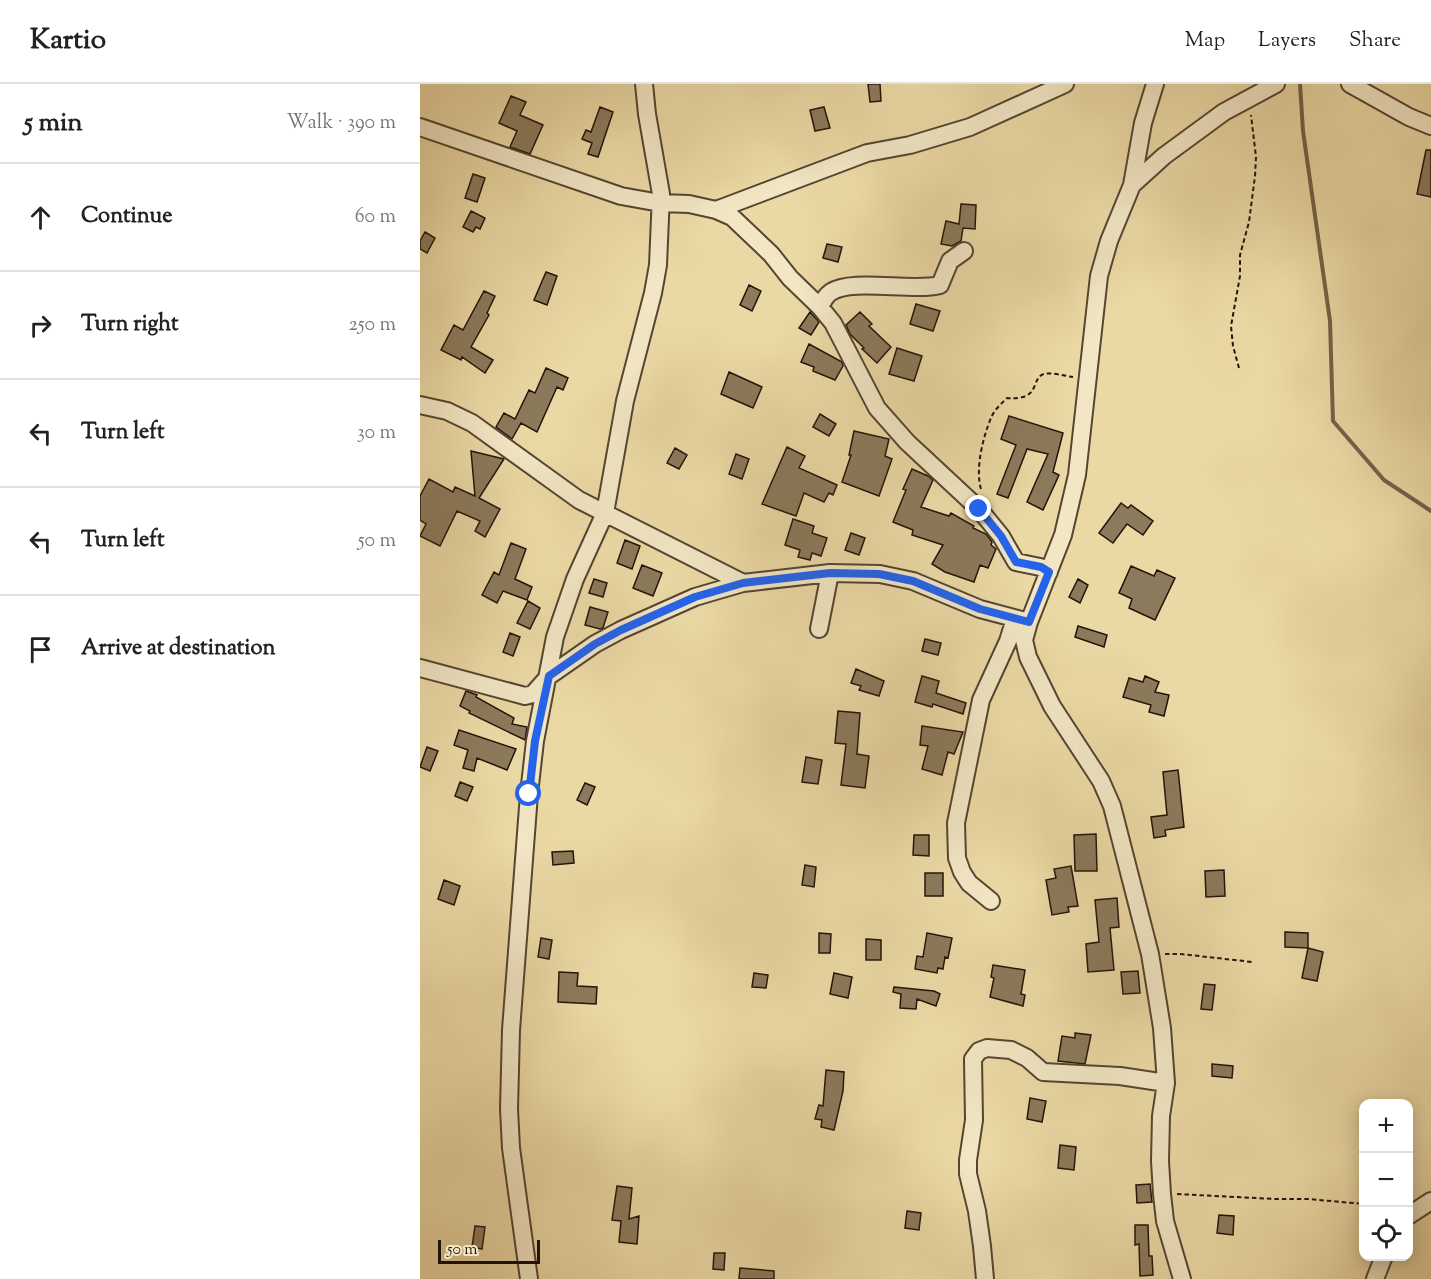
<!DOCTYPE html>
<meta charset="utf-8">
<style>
:root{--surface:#fff;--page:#f2f2f2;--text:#222;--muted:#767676;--line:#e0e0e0}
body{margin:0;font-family:"Sorts Mill Goudy",serif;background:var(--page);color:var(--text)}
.controls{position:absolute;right:18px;bottom:18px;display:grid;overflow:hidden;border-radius:12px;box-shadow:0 3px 15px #0003}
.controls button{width:54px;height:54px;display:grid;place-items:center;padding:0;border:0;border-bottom:2px solid var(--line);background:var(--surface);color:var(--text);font:30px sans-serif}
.scale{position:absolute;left:18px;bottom:15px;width:102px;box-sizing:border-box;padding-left:6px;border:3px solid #23140a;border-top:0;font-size:16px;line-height:21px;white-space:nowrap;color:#23140a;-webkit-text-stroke:4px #f2e6c4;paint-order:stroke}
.stop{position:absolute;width:18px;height:18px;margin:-14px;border:4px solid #2563eb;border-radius:50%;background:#fff}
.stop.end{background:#2563eb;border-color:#fff;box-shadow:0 2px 6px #0008}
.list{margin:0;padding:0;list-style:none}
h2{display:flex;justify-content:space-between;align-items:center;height:78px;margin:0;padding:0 24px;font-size:26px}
h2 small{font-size:20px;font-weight:400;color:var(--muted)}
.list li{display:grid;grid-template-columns:39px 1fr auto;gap:18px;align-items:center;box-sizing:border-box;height:108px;padding:0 24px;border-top:2px solid var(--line)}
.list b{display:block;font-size:22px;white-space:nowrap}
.list em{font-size:20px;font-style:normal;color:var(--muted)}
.icon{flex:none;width:33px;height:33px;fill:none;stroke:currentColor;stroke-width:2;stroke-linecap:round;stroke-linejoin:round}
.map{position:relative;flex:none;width:1011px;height:1195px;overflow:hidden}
header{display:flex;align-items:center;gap:36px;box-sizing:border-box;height:84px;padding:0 30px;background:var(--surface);border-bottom:2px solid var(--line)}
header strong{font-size:28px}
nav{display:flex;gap:33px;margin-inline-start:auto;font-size:21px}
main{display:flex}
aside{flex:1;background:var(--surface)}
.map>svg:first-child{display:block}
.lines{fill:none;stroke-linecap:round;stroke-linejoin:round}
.stream{stroke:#726247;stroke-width:4}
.building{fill:#8b7a5b;stroke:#23140a;stroke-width:1.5}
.minor-casing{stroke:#554531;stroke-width:20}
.path{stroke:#23140a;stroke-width:2;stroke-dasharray:4.5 3;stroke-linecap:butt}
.minor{stroke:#f2e6c4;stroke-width:16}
.route{stroke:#2563eb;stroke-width:8}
</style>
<header>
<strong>Kartio</strong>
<nav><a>Map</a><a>Layers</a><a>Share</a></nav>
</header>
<main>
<aside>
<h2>5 min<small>Walk · 390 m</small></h2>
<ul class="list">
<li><svg class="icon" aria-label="ahead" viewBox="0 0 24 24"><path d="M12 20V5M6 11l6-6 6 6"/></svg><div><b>Continue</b></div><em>60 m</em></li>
<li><svg class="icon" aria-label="right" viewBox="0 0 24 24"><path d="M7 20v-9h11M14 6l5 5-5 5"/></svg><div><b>Turn right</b></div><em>250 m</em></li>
<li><svg class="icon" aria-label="left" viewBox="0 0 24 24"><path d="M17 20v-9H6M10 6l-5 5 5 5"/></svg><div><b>Turn left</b></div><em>30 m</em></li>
<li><svg class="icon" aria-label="left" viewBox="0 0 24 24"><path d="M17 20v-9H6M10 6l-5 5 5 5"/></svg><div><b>Turn left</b></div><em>50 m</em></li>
<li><svg class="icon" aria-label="arrive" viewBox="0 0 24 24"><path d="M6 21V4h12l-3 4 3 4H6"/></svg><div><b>Arrive at destination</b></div></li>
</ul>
</aside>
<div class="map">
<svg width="1011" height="1195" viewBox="0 0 1011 1195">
<rect width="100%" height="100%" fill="#ebd9a5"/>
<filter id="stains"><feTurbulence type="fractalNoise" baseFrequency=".00333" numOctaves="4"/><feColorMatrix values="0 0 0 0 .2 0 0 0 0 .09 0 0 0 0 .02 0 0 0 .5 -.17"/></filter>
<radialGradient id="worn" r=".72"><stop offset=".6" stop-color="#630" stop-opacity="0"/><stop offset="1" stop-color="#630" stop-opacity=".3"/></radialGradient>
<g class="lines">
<path class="stream" d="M880,0L883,47L910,237L913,337L964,396L1011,427"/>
</g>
<path class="building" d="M448,0H460L461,17L450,18Z
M91,12L106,18L100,31L123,41L110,70L90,63L97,47L79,39Z
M180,23L193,28L178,73L168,70L172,59L162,55L166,46L171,48Z
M404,23L410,44L395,47L390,26Z
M1006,66H1011V113L997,110Z
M53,90L65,94L57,118L45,114Z
M541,120L556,121L555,145L543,144L541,157L532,162L521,160L526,137L539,140Z
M51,127L65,134L60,145L56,143L53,148L43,143Z
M5,148L15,154L7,169L0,165V157Z
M407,160L422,163L418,178L403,174Z
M126,188L137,192L127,221L114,216Z
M329,201L341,207L332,227L320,221Z
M64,207L75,212L67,229L69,231L51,263L73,276L65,289L42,273L41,276L21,266L34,241L43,246Z
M496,220L520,227L513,247L490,240Z
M390,228L399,238L391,251L379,244Z
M440,228L452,240L449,242L471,263L457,279L442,265L444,264L430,250L426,241Z
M389,260L422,278L423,282L415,296L393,287L394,283L381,278Z
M477,264L502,272L494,297L469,290Z
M126,284L148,294L143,306L137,303L117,348L101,339L92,355L76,343L84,329L95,335L109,306L115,309Z
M309,288L342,303L333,324L301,310Z
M400,330L416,340L409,352L393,343Z
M589,332L643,349L633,388L639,391L623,426L607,418L628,370L607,365L588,414L577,410L596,361L581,355Z
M434,347L469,355L465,372L472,375L459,412L422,398L431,371H429Z
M367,363L385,372L379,384L417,401L413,411L409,409L404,418L384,409L376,432L342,420Z
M255,364L267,371L259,385L247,379Z
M51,367L84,375L59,414L80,425L65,453L55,447L60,437L37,427L20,462L0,452L6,440L0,436V412L9,395L33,408L35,403L55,412Z
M316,370L329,375L322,395L309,390Z
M492,385L508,392L513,396L501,423L529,432L531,429L554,442L553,444L566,450L572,458L571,461L576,465L568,484L560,481L554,498L525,488L512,480L523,461L492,451L493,446L473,438L486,406L483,405Z
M701,419L708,424L711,421L733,437L723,451L707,440L693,459L679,449Z
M373,435L394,442L392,449L407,454L401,472L392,469L390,476L378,473L380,466L365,461Z
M431,449L445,454L439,471L425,466Z
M205,456L220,462L212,485L197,479Z
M91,459L106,465L95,495L112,503L107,516L83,507L77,519L62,511L74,488L79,491Z
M222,481L242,489L233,512L213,504Z
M711,482L734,492L737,486L755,494L735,536L709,524L712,515L699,509Z
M174,495L187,499L183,513L169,509Z
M658,495L668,501L660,519L649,513Z
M108,517L120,524L110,545L97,539Z
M170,523L188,528L183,544L180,545L165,541Z
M658,542L687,551L684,563L655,553Z
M90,549L100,553L93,572L83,568Z
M505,555L521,559L518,571L502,567Z
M436,585L464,597L459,612L439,606L441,602L431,599Z
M502,592L519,597L516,609L546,619L543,630L513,620L512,623L495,618Z
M725,592L739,598L735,608L749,611L744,632L729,628L731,621L703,613L709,594L723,598Z
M46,607L57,611L56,613L94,634L92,640L107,643L105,656L49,629L50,627L40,622Z
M418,627L440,629L437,670L449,672L445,704L421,701L426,660L415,659Z
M502,642L543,648L534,670L528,668L522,691L502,685L508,662L500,661Z
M39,646L96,665L87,686L57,674L54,687L43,684L48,666L34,661Z
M7,663L18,667L10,687L0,683Z
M386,673L402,676L398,700L382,698Z
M758,686L764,743L745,746L746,752L734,754L731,733L747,731L743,688Z
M40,698L53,703L47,717L35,712Z
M165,699L175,703L167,721L157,716Z
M676,750L677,787H655L654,751Z
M494,751H509V772L493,771Z
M153,767L154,779L133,781L132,768Z
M385,781L396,783L394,803L382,801Z
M651,782L658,822L648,823L649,828L632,831L626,796L636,794L634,785Z
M804,786L805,812L786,813L785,787Z
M505,789H523V812H505Z
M24,796L40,802L34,821L18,815Z
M697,814L699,843L690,844L694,886L668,888L666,860L679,858L675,816Z
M865,848L888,849V864L865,863Z
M399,849L411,850L410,869H399Z
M507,849L532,854L528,874L525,873L523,885L518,884L517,889L495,885L497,872L503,873Z
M121,854L132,856L129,875L118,873Z
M446,855L461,856V876H446Z
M888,864L903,868L897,897L882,894Z
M573,881L605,886L601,910L605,911L603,922L570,913L574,894L571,893Z
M718,887L720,909L703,910L701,888Z
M139,888L158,889L157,902L177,903L176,920L138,918Z
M334,889L348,891L346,904L332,903Z
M414,889L432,893L428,914L410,910Z
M784,900L795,901L792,926L781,925Z
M474,903L514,907L520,910L516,922L497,915L496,925L480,924L481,910L473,908Z
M655,949L671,951L665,980L638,977L642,952L655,954Z
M792,980L813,982L812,994L792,992Z
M406,986L424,988L423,1007L414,1046L401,1043L402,1036L395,1035L399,1021L403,1022Z
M610,1014L626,1017L622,1038L607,1035Z
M640,1061L656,1063L654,1086L638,1084Z
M730,1100L732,1118L717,1119L716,1101Z
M197,1102L212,1104L209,1135L219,1132L217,1160L199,1158L201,1137L192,1136Z
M487,1127L501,1129L499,1146L485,1144Z
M799,1131L814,1132L813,1151L797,1149Z
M715,1141H728L729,1172H732L733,1191L720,1192L719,1160L715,1161Z
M55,1142L65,1143L62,1165L52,1163Z
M294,1169H305L304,1186L293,1185Z
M320,1184L354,1187V1195H319Z"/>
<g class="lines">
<g class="minor-casing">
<path id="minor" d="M930,0L989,33L1011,42
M0,43L201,112L240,119L269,120L296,126L312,133L351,170L370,194L400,223L413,239L457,324L487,358L559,425L581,452L596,478L620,483L629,488
M712,101L723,39L735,0
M296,126L447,69L490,61L550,43L645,0
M400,223C403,217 406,211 411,208C432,194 492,208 520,201L530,177L544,167
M0,321L27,327L52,339L159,416L323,499
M399,545L410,489
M0,584L105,612L113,610L129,592L175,560L201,546L275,513L323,499L410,489L460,490L493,497L560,525L609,538
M571,817L549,799L542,788L537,774L536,739L561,616L588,557L595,535
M988,1132L1011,1117
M109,1195L91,1064L89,1025L91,946L109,710L115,657L135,553L155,495L185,429L205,317L233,209L238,181L241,110L227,30L224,0
M565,1195L562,1162L557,1127L548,1090V1076L554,1036L553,975L559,967L567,964L591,966L607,974L623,988L700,992L746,999
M762,1195L745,1137L742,1110L740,1077L741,1032L746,999L742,944L730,870L692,722L681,697L632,622L608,573L604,556L609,538L643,451L657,391L679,192L689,157L712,101L744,72L804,28L856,0
M955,1195L964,1172"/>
</g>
<path class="path" d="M819,284L813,262L811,242L820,192V171L829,138L835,92L836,73L831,31
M561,405C555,385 563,353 571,334C574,326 581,320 587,314C622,317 610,294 624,290C632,288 645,292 653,293
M745,870H761L832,878
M757,1110L855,1115H888L944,1120"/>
<use href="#minor" class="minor"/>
</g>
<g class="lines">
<path class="route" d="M109,710L115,657L129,592L175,560L201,546L275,513L323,499L366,494L410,489L459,490L493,497L560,525L609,538L629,488L621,483L596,478L581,452L559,425"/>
</g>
<rect width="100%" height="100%" filter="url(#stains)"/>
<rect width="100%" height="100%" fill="url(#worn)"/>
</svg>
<div class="controls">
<button>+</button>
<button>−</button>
<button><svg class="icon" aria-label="locate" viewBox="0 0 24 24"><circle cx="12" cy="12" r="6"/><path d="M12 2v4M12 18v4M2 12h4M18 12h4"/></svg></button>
</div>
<div class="scale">50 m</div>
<div class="stop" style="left:109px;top:710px"></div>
<div class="stop end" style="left:559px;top:425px"></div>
</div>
</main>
